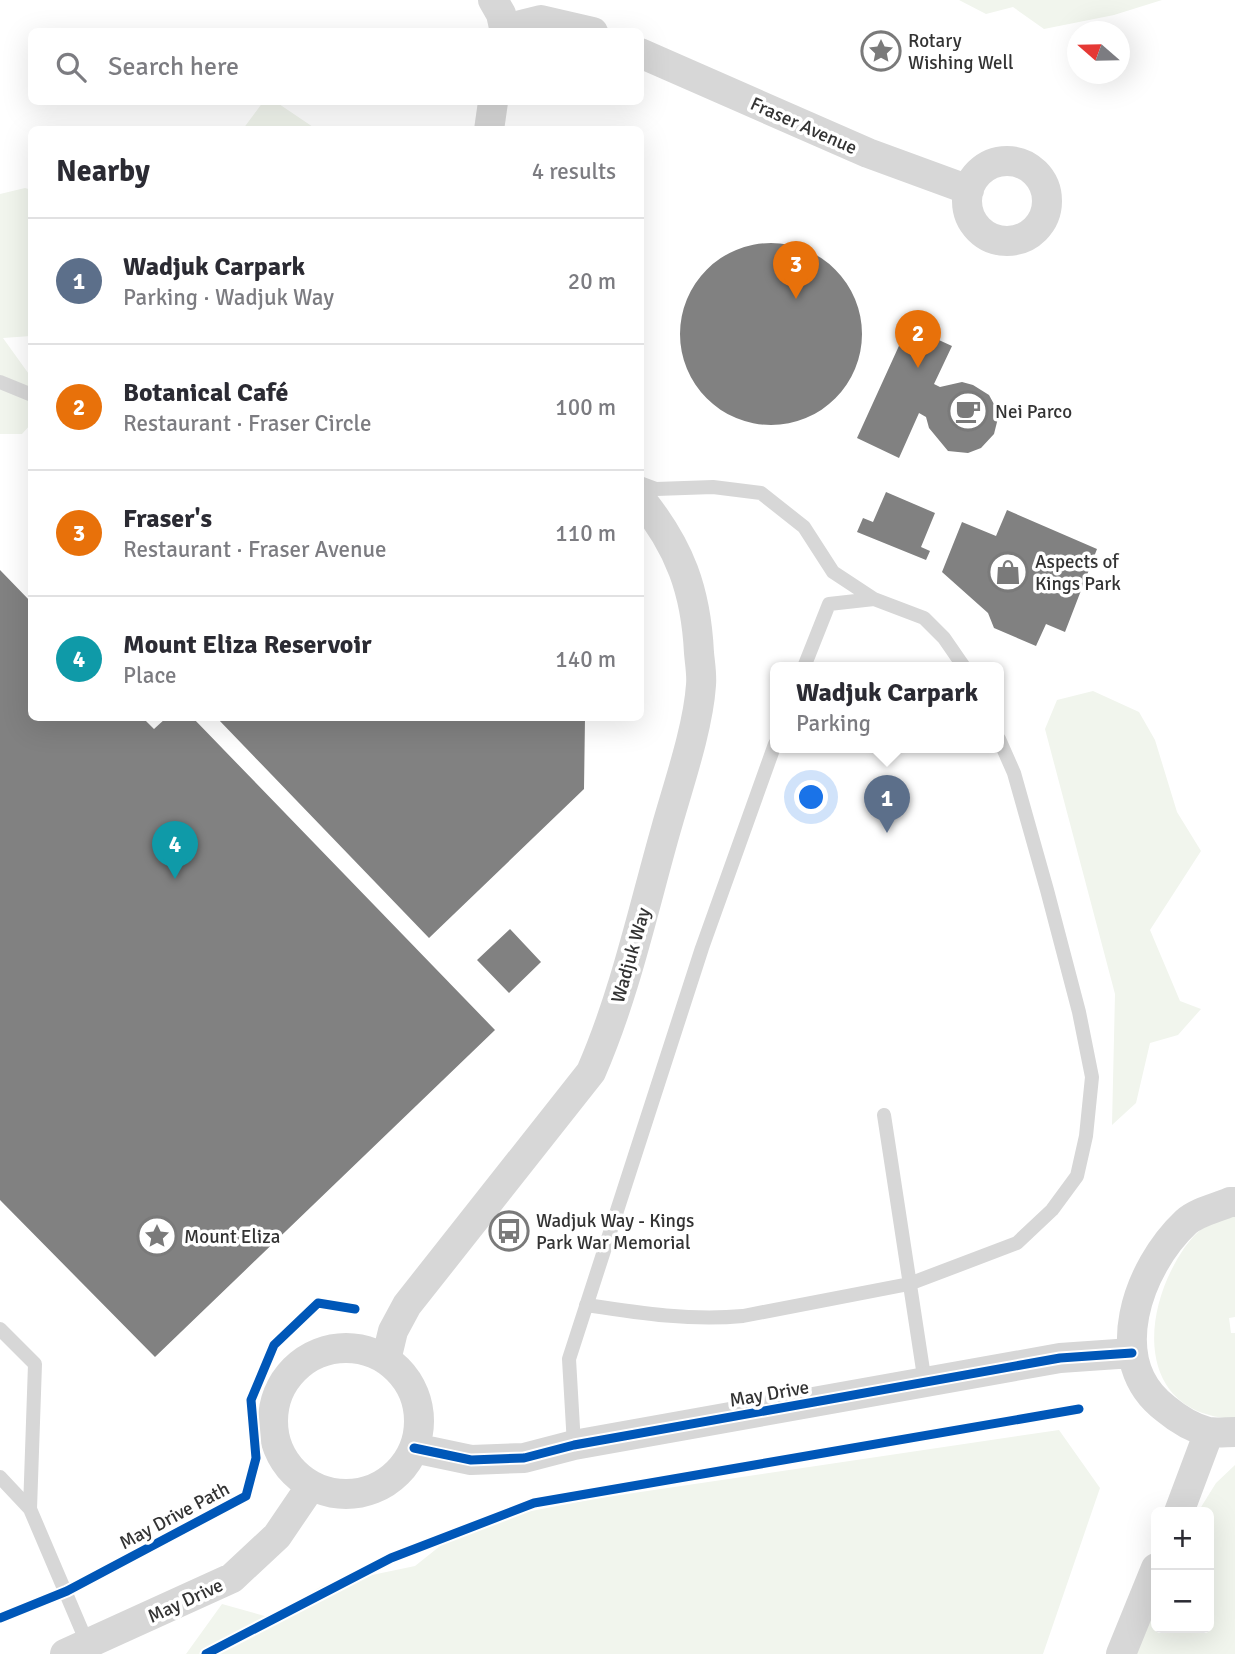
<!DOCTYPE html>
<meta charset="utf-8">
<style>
:root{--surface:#fff;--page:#f2f2f3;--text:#2b2b33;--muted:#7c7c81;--line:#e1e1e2;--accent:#1a73e8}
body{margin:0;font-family:Signika,sans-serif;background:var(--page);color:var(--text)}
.controls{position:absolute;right:21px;bottom:21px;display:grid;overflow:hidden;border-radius:10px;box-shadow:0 7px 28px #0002}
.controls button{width:63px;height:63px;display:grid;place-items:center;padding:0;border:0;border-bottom:2px solid var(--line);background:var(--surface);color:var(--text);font:35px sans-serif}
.compass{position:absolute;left:1067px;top:21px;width:63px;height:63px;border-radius:50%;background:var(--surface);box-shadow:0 7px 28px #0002;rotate:290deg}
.you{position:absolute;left:812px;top:798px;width:24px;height:24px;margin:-18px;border:5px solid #fff;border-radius:50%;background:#1a73e8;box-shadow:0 0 0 10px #1a73e833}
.badge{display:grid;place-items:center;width:46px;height:46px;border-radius:50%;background:var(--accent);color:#fff;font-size:23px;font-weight:700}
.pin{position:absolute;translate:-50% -58px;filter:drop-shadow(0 2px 4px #0008)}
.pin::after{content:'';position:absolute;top:37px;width:24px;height:21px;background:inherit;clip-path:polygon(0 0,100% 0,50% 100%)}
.popup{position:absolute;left:770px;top:662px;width:234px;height:91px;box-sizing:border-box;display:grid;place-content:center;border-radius:10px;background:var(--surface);filter:drop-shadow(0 2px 5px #0005);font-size:23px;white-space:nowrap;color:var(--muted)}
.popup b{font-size:26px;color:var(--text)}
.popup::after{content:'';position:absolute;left:50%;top:100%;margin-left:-14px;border:14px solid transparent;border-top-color:var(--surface)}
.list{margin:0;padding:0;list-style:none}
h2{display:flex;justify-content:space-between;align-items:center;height:91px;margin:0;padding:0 28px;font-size:30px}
h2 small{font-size:23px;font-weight:400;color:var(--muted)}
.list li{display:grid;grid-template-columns:46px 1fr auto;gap:21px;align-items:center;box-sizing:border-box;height:126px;padding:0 28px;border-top:2px solid var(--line)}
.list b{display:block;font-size:26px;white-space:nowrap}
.list p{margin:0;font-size:23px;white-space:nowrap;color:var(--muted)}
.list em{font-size:23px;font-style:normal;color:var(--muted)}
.icon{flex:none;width:38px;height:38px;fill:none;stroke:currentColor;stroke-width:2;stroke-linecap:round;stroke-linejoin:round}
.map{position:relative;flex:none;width:1235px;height:1654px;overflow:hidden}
.search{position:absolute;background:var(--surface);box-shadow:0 7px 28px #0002;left:28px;top:28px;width:616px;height:77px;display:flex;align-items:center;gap:18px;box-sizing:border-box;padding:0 24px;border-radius:10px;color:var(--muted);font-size:26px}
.panel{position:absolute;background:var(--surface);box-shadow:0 7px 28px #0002;left:28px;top:126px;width:616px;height:595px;border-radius:10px}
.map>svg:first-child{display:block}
.green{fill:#f1f5ed}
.building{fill:#818181}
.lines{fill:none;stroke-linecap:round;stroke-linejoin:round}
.lane{stroke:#d7d7d7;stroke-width:14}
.street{stroke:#d7d7d7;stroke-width:30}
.cycleway-casing{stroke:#fff;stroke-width:13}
.cycleway{stroke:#0057b8;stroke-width:9}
.labels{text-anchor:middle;stroke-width:7;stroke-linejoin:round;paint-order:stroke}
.poi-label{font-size:19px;fill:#333;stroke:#fff;text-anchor:start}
.street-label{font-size:19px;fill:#333;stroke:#fff}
</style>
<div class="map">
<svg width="1235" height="1654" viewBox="0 0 1235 1654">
<rect width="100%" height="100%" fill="#fff"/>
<path class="green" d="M959,0H1162L1114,15L1044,29L1013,7L986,14Z
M263,102H276L316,129H219H243Z
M25,188L32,190L31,336L3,338L31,377V424L22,434H0V194Z
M1093,691L1139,712L1155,740L1177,812L1201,851L1150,930L1180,1001L1201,1009L1178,1035L1150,1043L1136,1103L1112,1125L1115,994L1045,729L1057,700Z
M1235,1216V1317L1229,1318L1231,1333H1235V1419C1145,1415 1139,1330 1174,1265C1182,1250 1194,1232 1209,1224C1216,1220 1227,1218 1235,1216Z
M1059,1430L1100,1488L1043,1654H186L222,1604L268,1617L324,1585L415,1566L469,1523L593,1499Z
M1235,1465V1654H1135L1156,1603V1628H1209V1512H1198L1216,1483Z"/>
<path class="building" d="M680 334a91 91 0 1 1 182 0a91 91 0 1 1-182 0Z
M908,326L952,346L934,384L940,387L962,382L973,385L989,395L995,406L998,418L994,434L981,448L968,453L948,451L929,428L926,417L919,413L899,458L857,438Z
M886,492L935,513L921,547L930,551L926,560L857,532L863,518L873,522Z
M1007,510L1097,549L1065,632L1046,624L1036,646L994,628L988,613L942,572L962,522L996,536Z
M0,570L32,603V718H143L154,729L166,718H193L495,1030L155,1357L0,1200Z
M217,718H585L584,789L429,938Z
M510,929L541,962L509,993L477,960Z"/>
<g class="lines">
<path class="lane" d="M0,382L32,395
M640,483L656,489L713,487L761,493L804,527L833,572L874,599L924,618L944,638L964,667
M804,667L829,604L874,599
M884,1115L925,1383
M586,1305C639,1313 690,1321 743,1316L909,1284L1017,1243L1052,1210L1077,1176L1086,1136L1092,1077L1079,1012L1047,890L1014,773L999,739
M0,1329L35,1364L30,1509
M574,1445L569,1359L702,948L775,744
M0,1477L30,1509L88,1645"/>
<path class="street" d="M493,0L501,14L505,32
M505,29L541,20L593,32
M640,53L868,153L969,190
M489,130L493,102
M967 201a40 40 0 1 1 80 0a40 40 0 1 1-80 0Z
M1235,1202H1230C1216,1208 1197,1212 1186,1222C1138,1267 1103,1362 1166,1409C1178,1419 1193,1428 1208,1432C1216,1433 1227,1432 1235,1432
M273 1421a73 73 0 1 1 146 0a73 73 0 1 1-146 0Z
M386,1360L393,1331L407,1305L591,1072C625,994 643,910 666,829C678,786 698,729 701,685C702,675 700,664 699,653C696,591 680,547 640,498
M414,1448L471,1460L524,1458L574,1445L1060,1358L1132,1353
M1179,1512L1209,1432
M65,1654L232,1578L277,1536L311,1486
M1121,1654L1156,1568"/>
<g class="cycleway-casing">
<path id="cycleway" d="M414,1448L471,1460L524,1458L574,1445L1060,1358L1132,1353
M0,1618L67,1591L246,1496L256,1458L251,1400L274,1345L318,1303L355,1309
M206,1654L391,1558L534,1503L1079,1409"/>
</g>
<use href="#cycleway" class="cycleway"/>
</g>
<defs>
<g id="sight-ring" transform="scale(2.0125)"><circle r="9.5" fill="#fff" stroke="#7a7a7a" stroke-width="1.5"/><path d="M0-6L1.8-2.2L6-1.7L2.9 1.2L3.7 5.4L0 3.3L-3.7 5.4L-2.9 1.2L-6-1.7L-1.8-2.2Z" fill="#7a7a7a"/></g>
<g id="cafe-ring" transform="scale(2.0125)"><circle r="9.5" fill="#fff" stroke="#7a7a7a" stroke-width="1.5"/><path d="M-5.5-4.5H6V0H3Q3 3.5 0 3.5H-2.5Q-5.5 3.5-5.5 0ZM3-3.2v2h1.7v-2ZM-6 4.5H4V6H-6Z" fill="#7a7a7a"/></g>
<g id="shop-ring" transform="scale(2.0125)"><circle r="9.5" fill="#fff" stroke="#7a7a7a" stroke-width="1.5"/><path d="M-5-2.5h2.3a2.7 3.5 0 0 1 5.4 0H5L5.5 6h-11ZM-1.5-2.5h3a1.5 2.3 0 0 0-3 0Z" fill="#7a7a7a"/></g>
<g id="bus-ring" transform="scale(2.0125)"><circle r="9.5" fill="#fff" stroke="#7a7a7a" stroke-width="1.5"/><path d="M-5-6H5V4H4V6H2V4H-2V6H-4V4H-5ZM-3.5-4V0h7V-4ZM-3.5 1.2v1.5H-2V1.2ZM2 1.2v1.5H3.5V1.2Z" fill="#7a7a7a"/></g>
</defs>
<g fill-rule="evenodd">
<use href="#sight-ring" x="881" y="51"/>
<use href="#cafe-ring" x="968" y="411"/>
<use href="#shop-ring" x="1008" y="572"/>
<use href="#bus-ring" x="509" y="1231"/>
<use href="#sight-ring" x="157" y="1236"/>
</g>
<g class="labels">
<g class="poi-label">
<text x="908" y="47">Rotary<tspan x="908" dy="22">Wishing Well</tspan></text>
<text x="995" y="418">Nei Parco</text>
<text x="1035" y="568">Aspects of<tspan x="1035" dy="22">Kings Park</tspan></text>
<text x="536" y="1227">Wadjuk Way - Kings<tspan x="536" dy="22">Park War Memorial</tspan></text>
<text x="184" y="1243">Mount Eliza</text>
</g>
<g class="street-label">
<text transform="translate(804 125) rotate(24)" y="7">Fraser Avenue</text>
<text transform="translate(630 955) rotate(-74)" y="7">Wadjuk Way</text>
<text transform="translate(769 1393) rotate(-10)" y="7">May Drive</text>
<text transform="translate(174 1515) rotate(-28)" y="7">May Drive Path</text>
<text transform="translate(185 1600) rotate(-25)" y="7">May Drive</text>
</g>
</g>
</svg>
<div class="controls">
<button>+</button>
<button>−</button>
</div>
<svg class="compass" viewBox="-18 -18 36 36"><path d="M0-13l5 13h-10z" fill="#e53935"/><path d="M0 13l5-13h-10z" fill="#7c7c81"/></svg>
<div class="you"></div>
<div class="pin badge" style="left:887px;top:833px;background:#5c6f8a">1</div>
<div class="popup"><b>Wadjuk Carpark</b>Parking</div>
<div class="pin badge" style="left:918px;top:368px;background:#e8710a">2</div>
<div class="pin badge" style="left:796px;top:299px;background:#e8710a">3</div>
<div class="pin badge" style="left:175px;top:879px;background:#0f9aa8">4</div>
<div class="search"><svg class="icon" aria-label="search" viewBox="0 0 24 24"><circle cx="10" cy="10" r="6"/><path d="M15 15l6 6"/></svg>Search here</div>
<section class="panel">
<h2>Nearby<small>4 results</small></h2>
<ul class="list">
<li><span class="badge" style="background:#5c6f8a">1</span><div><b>Wadjuk Carpark</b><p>Parking · Wadjuk Way</p></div><em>20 m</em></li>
<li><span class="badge" style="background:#e8710a">2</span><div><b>Botanical Café</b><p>Restaurant · Fraser Circle</p></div><em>100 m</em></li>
<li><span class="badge" style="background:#e8710a">3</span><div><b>Fraser's</b><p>Restaurant · Fraser Avenue</p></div><em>110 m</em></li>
<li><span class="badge" style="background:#0f9aa8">4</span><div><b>Mount Eliza Reservoir</b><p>Place</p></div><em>140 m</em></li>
</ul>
</section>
</div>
